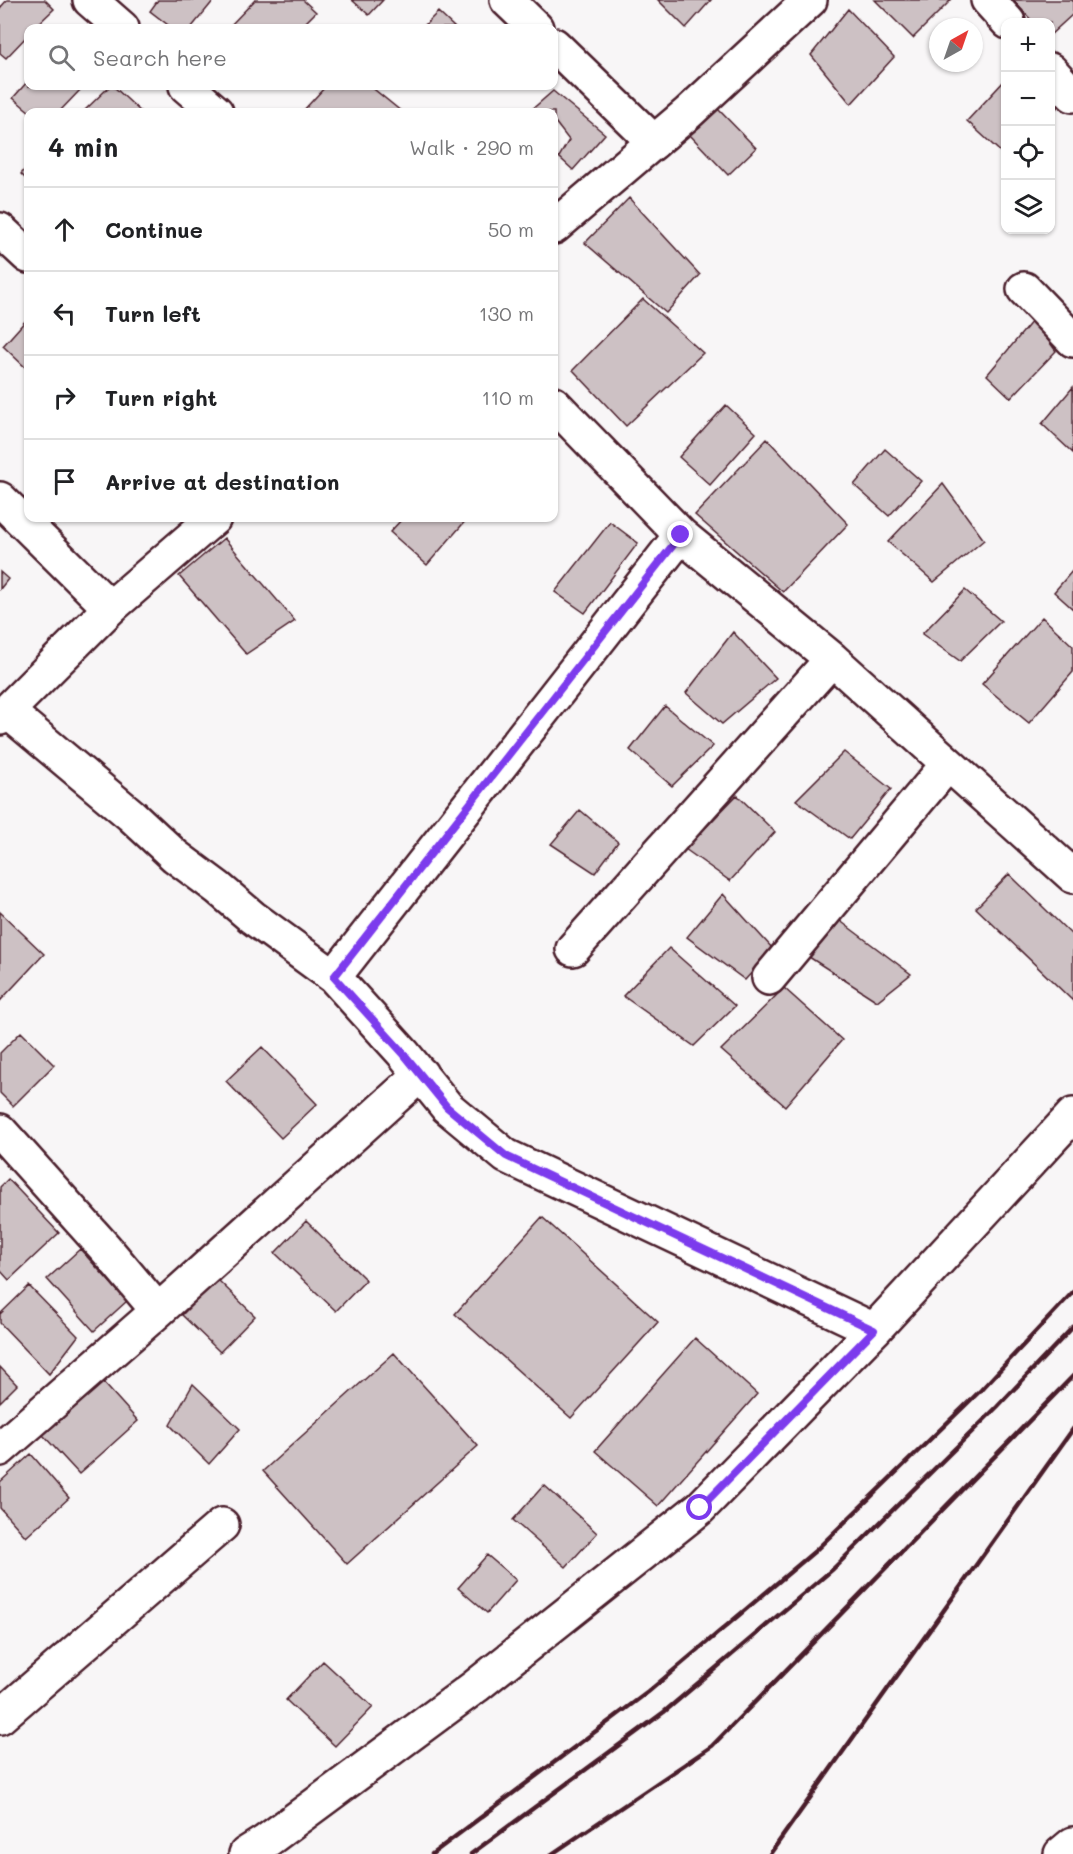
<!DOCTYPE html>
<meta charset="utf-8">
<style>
:root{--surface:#fff;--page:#f6f6f6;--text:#202124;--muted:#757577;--line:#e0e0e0}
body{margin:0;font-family:Mali,sans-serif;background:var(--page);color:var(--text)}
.controls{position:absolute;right:18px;top:18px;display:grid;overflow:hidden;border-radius:12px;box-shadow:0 2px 4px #0004}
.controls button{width:54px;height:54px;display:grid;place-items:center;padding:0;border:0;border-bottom:2px solid var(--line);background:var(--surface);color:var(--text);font:30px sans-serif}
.compass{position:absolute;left:929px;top:18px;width:54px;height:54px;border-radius:50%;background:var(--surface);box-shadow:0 2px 4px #0004;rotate:40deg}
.stop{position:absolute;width:18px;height:18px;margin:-14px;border:4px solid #7c3aed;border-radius:50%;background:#fff}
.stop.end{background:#7c3aed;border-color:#fff;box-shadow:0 2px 6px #0008}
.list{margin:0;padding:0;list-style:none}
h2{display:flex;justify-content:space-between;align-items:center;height:78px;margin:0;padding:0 24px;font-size:26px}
h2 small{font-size:20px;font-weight:400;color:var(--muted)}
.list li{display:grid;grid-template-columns:39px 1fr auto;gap:18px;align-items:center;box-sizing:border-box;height:84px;padding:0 24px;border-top:2px solid var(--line)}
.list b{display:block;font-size:22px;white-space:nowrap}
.list em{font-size:20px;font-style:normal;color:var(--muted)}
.icon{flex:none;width:33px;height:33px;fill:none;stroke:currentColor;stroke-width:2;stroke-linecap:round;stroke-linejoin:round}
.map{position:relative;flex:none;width:1073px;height:1854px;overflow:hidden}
.search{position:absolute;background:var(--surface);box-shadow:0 2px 4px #0004;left:24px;top:24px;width:534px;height:66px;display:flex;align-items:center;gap:15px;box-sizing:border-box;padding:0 21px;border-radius:12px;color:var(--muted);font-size:22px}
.panel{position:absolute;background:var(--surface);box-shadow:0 2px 4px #0004;left:24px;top:108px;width:534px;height:414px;border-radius:12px}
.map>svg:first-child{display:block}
.building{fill:#cdc1c4;stroke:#4a1f2b;stroke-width:1.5}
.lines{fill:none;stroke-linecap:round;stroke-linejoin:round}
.minor-casing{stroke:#4a1f2b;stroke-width:38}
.major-casing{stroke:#4a1f2b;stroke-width:38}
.minor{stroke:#fff;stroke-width:33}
.major{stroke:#fff;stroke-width:33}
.rail{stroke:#4a1f2b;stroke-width:4.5}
.route{stroke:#7c3aed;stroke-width:8}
</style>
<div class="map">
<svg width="1073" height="1854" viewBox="0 0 1073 1854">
<rect width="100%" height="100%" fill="#f8f6f7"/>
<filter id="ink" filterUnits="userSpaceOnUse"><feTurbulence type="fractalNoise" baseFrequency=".0167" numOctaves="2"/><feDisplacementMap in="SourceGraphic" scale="12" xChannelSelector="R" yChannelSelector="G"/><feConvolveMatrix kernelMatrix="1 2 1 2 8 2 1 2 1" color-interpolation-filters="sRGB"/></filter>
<g filter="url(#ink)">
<path class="building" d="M7,0H45L54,9L34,28H28V35L6,58L0,53V8Z
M158,0H214L191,28H172L150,11Z
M255,0H303L316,12L300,28H228Z
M352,0H383L369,15Z
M658,0H711L686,28Z
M875,0H951L913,38Z
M1013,0H1073V14L1050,35V22H1033Z
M848,9L894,57L851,104L811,55Z
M438,12L455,28H422Z
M1006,79V157L967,121Z
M28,81V86H78L82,88L59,112H30L13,98Z
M1050,82L1067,97L1050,115Z
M110,86H113L141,112H83Z
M326,86H370L402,112H302Z
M553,91L605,134L573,170L559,157L569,140L555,122L554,123V112H529Z
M717,108L756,148L728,175L689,134Z
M28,166V181L21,174Z
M629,198L700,275L666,313L585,243Z
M643,299L703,353L626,426L573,370Z
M28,318V370L3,346Z
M1033,320L1056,351L1011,398L987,375Z
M1073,387V453L1042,424Z
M726,405L756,433L710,485L679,457Z
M767,439L848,524L783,592L695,515Z
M885,449L921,481L889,516L854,485Z
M943,484L984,540L934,582L888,542Z
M403,518H468L427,565L390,532Z
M610,522L638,543L585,613L555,592Z
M224,538L295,621L246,654L179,576Z
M1073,570V609L1054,592Z
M0,572L8,579L0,589Z
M965,590L1001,621L960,661L922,634Z
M1042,617L1073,646V672L1029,723L982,684Z
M733,632L776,678L722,724L686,693Z
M665,706L713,746L672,786L630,750Z
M844,752L891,789L850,839L796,800Z
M737,795L775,832L730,881L685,849Z
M580,810L618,842L595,873L551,844Z
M1009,874L1073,936V1001L976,908Z
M723,894L773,949L745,980L687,937Z
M0,912L44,954L0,1001Z
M839,920L911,974L877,1001L809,957Z
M669,948L735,1006L694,1046L623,996Z
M784,988L842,1040L785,1106L721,1050Z
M21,1032L54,1065L13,1106L0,1093V1053Z
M262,1047L317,1104L281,1138L226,1081Z
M8,1179L59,1233L9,1280L0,1270V1187Z
M542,1217L658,1322L571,1418L455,1314Z
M306,1221L366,1280L336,1311L275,1253Z
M80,1249L127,1301L94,1331L47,1279Z
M217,1279L255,1316L220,1352L182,1315Z
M29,1286L78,1336L49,1374L0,1323V1314Z
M695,1338L757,1394L658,1506L595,1451Z
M394,1353L478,1446L347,1564L263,1471Z
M0,1367L17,1385L0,1402Z
M102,1381L138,1421L79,1474L43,1435Z
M193,1384L240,1429L209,1464L170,1425Z
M31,1454L69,1498L26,1537L0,1508V1482Z
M544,1485L597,1533L566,1567L513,1520Z
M487,1555L516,1580L487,1613L458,1588Z
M323,1661L373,1707L335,1746L286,1700Z"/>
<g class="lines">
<g class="minor-casing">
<path id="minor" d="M90,0L122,28
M507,0L536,28
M988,0L1008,22
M554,45L654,142
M1050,70L1073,95
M186,86L216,112
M0,230L28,256
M1024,289L1073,340
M554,404L681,535L832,659L1073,876
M0,499L110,608
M8,712L131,815L175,856L218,888L252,917L334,977L403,1053L447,1107L506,1156L874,1330
M573,949L832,659
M334,977L681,535
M769,978L948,764
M0,1131L106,1249L158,1311
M0,1449L158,1311L421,1074
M0,1717L222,1525
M246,1854L265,1842L476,1686L700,1508L874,1330L1073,1115
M1061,1854L1073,1844"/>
</g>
<g class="major-casing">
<path id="major" d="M554,227L688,113L810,0
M0,718L110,608L214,518"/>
</g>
<use href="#minor" class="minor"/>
<use href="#major" class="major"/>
<path class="rail" d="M432,1854L648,1692L815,1551L981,1390L1073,1292
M471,1854L664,1712L833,1569L997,1407L1073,1327
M552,1854L712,1746L1073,1376
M770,1854L1073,1429"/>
</g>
</g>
<g class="lines" filter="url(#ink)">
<path class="route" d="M681,535L334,977L403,1053L447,1107L506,1156L874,1330L700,1508"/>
</g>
</svg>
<div class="controls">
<button>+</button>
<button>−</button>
<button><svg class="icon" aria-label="locate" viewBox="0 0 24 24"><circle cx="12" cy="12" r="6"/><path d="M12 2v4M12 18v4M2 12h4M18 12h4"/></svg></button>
<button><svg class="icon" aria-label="layers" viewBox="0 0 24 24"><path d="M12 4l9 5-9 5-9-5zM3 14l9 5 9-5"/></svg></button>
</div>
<svg class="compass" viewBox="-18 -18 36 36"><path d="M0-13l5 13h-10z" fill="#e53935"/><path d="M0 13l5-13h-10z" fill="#757577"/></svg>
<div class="stop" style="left:700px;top:1508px"></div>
<div class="stop end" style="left:681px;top:535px"></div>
<div class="search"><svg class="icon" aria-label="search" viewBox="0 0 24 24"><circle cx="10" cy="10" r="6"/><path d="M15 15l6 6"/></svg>Search here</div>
<section class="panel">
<h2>4 min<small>Walk · 290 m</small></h2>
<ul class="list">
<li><svg class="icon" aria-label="ahead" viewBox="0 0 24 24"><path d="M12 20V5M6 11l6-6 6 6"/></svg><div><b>Continue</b></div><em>50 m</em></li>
<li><svg class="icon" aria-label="left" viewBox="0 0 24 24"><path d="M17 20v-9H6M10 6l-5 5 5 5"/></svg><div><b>Turn left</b></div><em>130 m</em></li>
<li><svg class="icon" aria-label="right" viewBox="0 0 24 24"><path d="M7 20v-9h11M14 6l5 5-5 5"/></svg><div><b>Turn right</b></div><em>110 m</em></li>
<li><svg class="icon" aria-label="arrive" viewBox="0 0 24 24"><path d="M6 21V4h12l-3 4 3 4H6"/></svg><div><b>Arrive at destination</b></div></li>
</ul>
</section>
</div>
